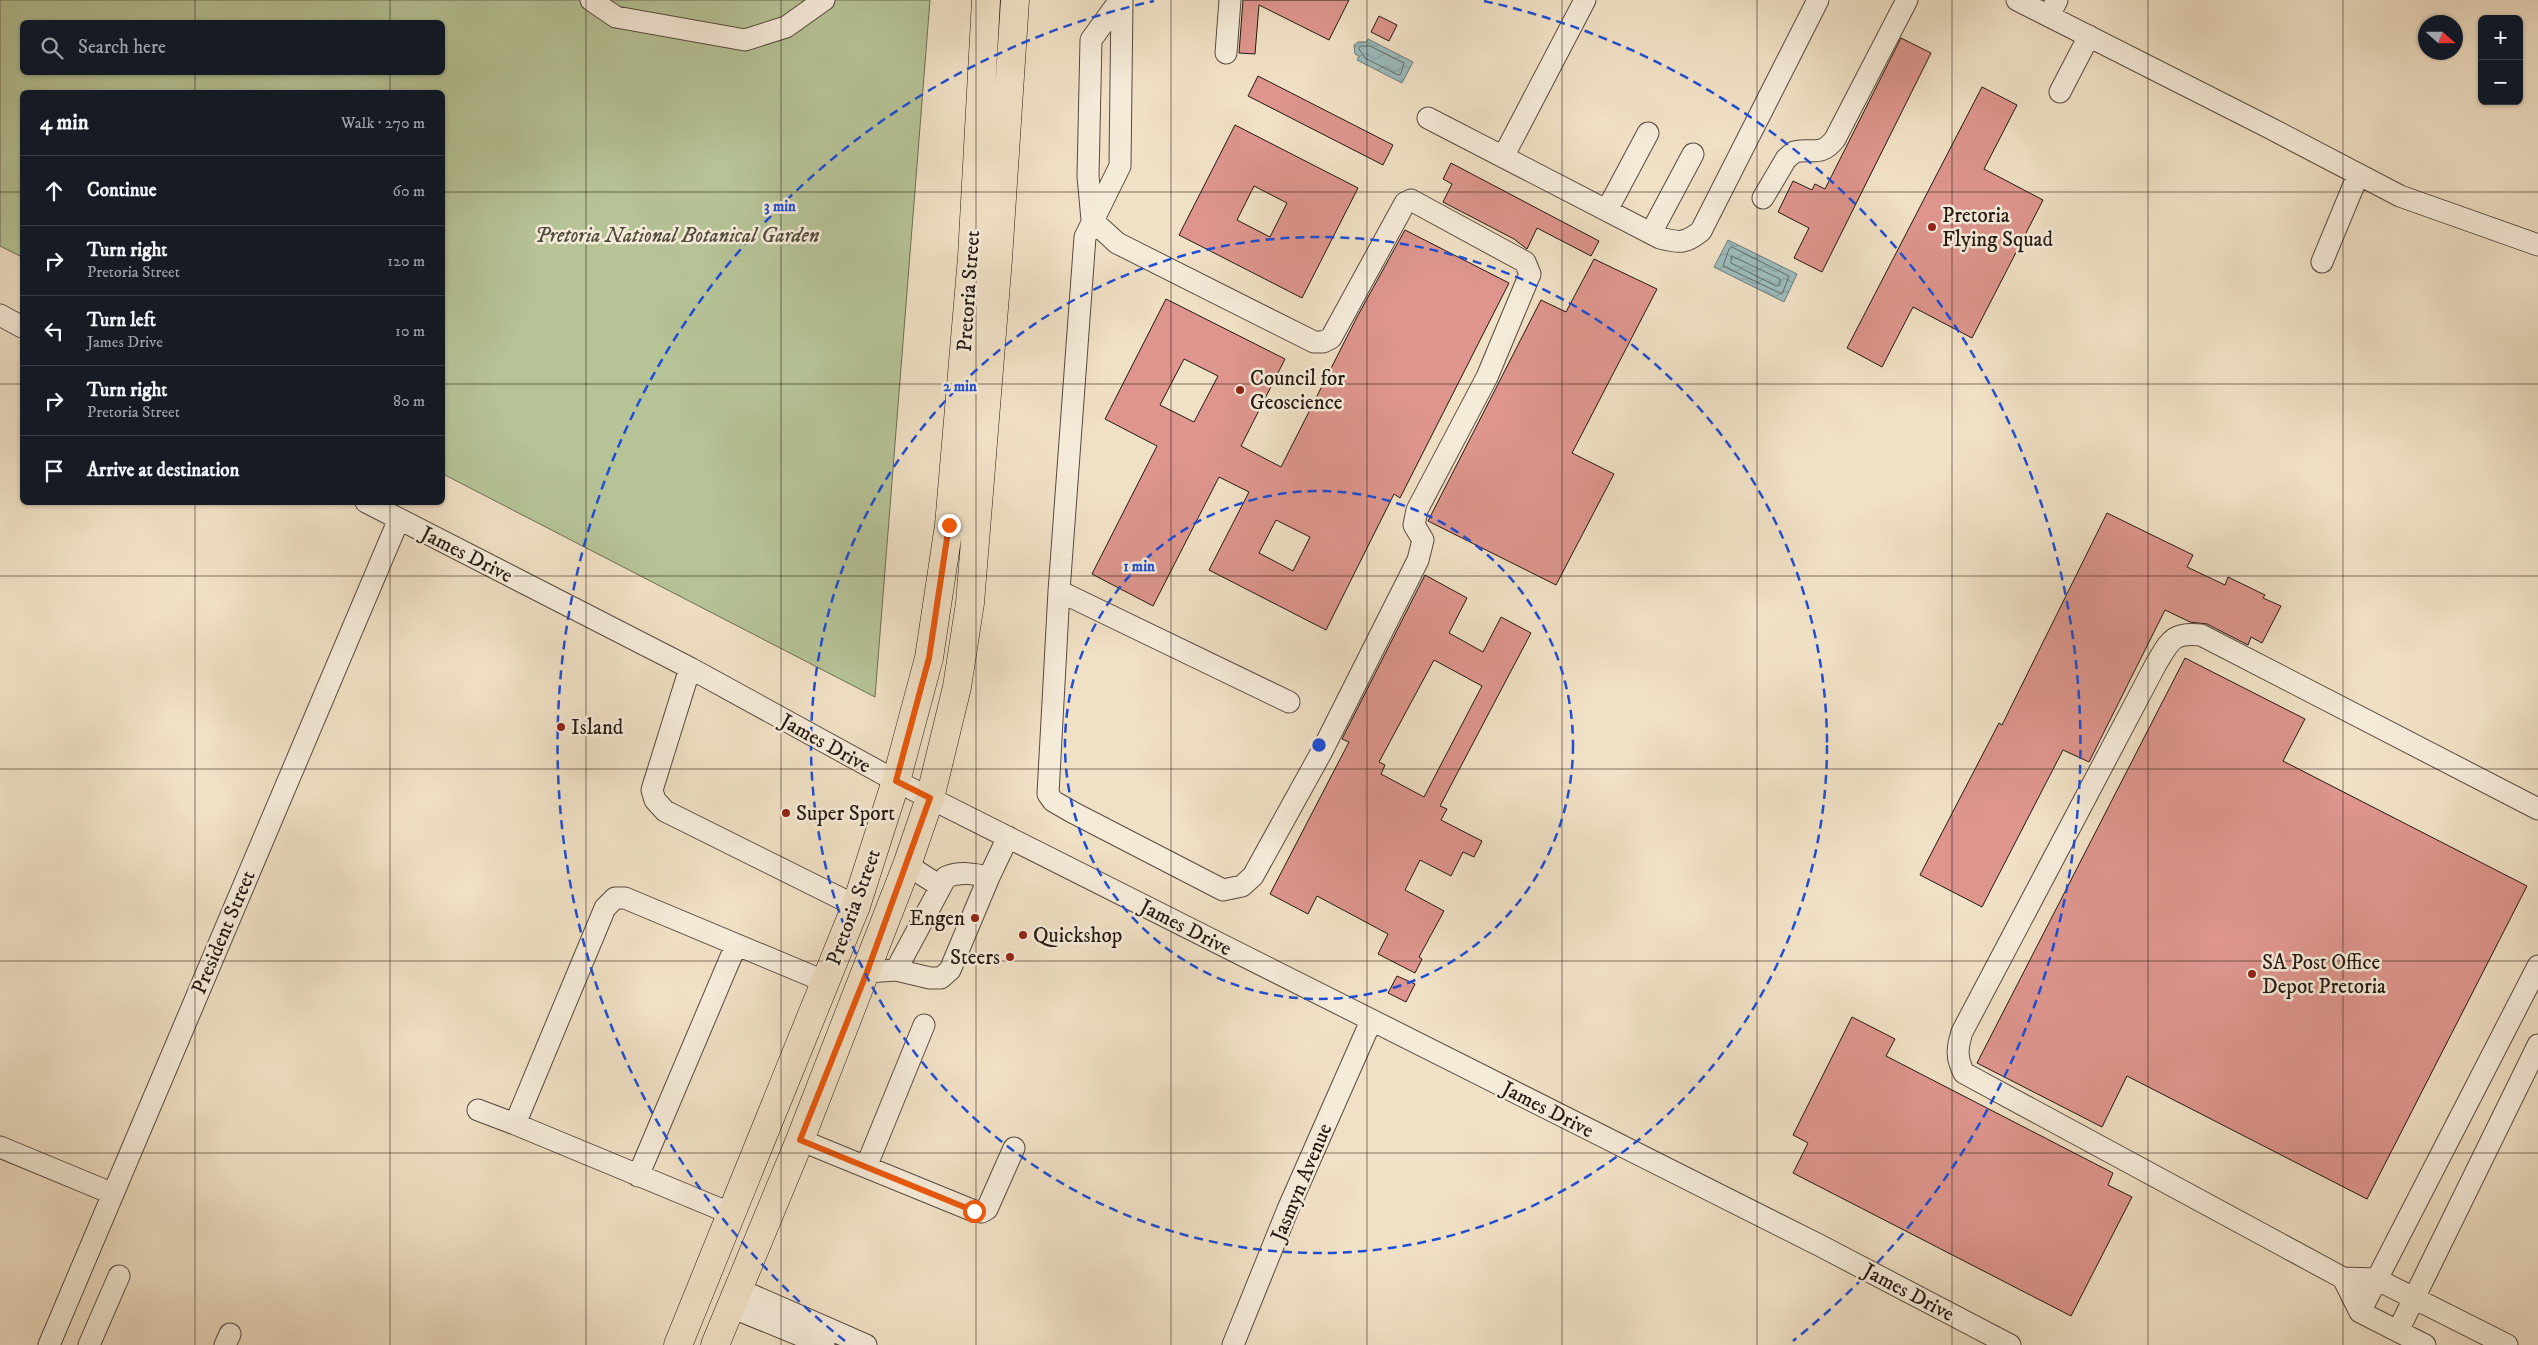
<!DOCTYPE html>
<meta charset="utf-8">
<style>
:root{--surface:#171b24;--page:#242831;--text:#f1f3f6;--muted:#9ea1a6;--line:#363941}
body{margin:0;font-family:"IM FELL DW Pica",serif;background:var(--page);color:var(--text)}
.controls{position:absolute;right:15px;top:15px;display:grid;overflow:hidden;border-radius:8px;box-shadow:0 1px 4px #0004}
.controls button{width:45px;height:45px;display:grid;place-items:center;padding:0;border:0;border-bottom:1px solid var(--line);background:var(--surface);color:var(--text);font:25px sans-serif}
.compass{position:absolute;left:2418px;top:15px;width:45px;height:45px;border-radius:50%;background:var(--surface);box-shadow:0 1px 4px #0004;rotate:111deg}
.stop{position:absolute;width:15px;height:15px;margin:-11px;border:4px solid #ea580c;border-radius:50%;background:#fff}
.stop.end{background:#ea580c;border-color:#fff;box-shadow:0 1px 5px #0008}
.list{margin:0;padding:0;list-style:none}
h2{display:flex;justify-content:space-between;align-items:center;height:65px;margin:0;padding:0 20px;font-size:21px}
h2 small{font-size:16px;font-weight:400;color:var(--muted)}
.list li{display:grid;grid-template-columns:32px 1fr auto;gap:15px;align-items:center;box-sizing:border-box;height:70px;padding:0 20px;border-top:1px solid var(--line)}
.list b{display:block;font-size:19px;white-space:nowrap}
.list p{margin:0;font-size:16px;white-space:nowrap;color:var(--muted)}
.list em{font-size:16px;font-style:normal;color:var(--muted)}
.icon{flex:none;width:28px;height:28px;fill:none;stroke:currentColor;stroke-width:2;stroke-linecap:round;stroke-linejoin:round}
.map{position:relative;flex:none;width:2538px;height:1345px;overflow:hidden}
.search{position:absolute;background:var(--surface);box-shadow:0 1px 4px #0004;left:20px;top:20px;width:425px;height:55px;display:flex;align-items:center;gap:12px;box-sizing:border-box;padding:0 18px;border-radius:8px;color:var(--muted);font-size:19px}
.panel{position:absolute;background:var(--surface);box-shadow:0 1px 4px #0004;left:20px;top:90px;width:425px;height:415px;border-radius:8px}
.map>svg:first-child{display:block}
.grass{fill:#b6c397;stroke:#6e6e54;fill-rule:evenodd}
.water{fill:url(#water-waves);stroke:#6c7a78}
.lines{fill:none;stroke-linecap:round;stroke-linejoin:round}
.shore{stroke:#606a67;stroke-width:1}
.building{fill:#dd958d;stroke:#251812;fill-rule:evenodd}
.minor-casing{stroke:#584a3f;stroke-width:23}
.major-casing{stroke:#251812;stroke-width:29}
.minor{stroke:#f5ebd9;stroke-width:21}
.major{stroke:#f0e0c5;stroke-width:28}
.route{stroke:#ea580c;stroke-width:6}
.grid{fill:none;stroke:#251812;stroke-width:1;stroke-opacity:0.55}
.ring{fill:none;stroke:#1d4ed8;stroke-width:2.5;stroke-dasharray:9 6}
.poi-dot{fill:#8f2418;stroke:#f5ebd9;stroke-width:2}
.labels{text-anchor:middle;stroke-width:5;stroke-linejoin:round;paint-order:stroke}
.poi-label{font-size:21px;fill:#251812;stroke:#f5ebd9;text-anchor:start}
.park-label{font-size:21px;font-style:italic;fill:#504b3a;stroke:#f5ebd9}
.street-label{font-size:21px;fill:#251812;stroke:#f5ebd9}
.centre{fill:#1d4ed8;stroke:#f5ebd9;stroke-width:2.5}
.ring-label{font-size:15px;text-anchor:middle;font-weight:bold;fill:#1d4ed8;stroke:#f5ebd9;stroke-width:5;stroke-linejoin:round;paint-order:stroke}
</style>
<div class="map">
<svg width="2538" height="1345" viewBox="0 0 2538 1345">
<defs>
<pattern id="water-waves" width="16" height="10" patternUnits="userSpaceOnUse" patternTransform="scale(1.25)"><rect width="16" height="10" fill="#9cbbbc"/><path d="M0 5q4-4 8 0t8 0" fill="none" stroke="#86a0a1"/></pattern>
</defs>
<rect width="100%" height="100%" fill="#f0e0c5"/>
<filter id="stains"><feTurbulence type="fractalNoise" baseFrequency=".004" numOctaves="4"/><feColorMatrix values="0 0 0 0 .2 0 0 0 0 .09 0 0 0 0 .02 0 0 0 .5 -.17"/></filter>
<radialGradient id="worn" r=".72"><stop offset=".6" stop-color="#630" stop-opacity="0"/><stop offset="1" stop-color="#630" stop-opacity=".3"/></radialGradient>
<path class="grass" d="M0,0H930L875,697L443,474L442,92H22V257L0,246ZM22,22H442V72H22Z"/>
<path class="water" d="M1368,39L1413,62L1402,83L1357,60L1359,56L1355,54L1354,45L1358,42H1366Z
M1728,240L1797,274L1784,302L1714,267Z"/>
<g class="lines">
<path class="shore" d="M1361,46H1370L1404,63L1401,74L1398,75L1365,58L1359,49Z
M1732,247L1789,276L1782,294L1723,266L1729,249Z
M1732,256L1780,279V285L1776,286L1731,263Z"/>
</g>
<path class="building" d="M1243,0H1349L1329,40L1259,5L1255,54L1239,53Z
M1379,16L1397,25L1389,41L1371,32Z
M1901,38L1931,53L1822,272L1794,258L1809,228L1778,212L1793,181L1812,190L1815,184L1825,189Z
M1258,76L1393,145L1383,165L1248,96Z
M1982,87L2017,105L1984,169L2043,200L1972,338L1913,307L1882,367L1847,348Z
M1235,125L1358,188L1302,298L1179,235ZM1254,186L1287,203L1270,237L1237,220Z
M1451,163L1599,241L1591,256L1537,228L1527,249L1514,239L1443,202L1452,184L1443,179Z
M1405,230L1509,283L1400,498L1394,494L1326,630L1209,570L1249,492L1219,477L1153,606L1092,574L1157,446L1105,419L1166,299L1285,359L1241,446L1281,467L1357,317ZM1184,359L1218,376L1194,422L1160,405ZM1276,520L1310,537L1293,571L1259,553Z
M1594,259L1657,289L1572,453L1614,474L1556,585L1428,521L1541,300L1566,312Z
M2107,513L2193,555L2187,567L2225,585L2228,577L2265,595L2263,598L2281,606L2262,643L2251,637L2248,645L2207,624L2190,622L2165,610L2089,762L2063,750L1982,907L1920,875L1999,723L2002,725Z
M1425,575L1467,598L1449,633L1483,652L1501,617L1531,633L1440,806L1447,809L1441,820L1482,841L1474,857L1463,852L1451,876L1420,860L1405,890L1444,911L1419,957L1422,959L1415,973L1378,954L1388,934L1317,896L1308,914L1270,894L1349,742L1342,739ZM1434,660L1482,686L1424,797L1381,774L1385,765L1379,762Z
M2185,658L2305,719L2283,761L2527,886L2367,1199L2127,1076L2102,1127L1977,1063Z
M1397,976L1415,984L1406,1002L1388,993Z
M1852,1017L1895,1039L1886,1056L2113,1173L2108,1185L2132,1197L2071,1316L1793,1173L1808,1143L1793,1135Z"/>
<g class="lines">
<g class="minor-casing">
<path id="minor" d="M591,0L616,17L745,40L786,27L824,0
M1120,0L1091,40L1088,176L1092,220L1117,243L1314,342H1323L1331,338L1405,203L1411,200L1525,262L1530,274L1487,377L1417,510L1414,525L1423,540L1418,560L1321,753L1253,876L1242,886L1223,890L1072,812L1053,801L1048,794L1059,591L1085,237L1120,166L1122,0
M2017,0L2268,127L2400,196L2538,245
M2049,16L2057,0
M1226,53L1230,0
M2060,92L2089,36
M1428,118L1660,238C1679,243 1685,244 1701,231L1818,0
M1503,157L1585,0
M1763,198L1786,159L1794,152C1813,148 1821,157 1835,139L1907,0
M1607,210L1648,133
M1651,233L1693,154
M2322,262L2358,175
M0,315L22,327
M366,502L690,668L896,781L1819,1245L2010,1345
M1059,591L1289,702
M690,668L652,790L655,800L665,811L856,906
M907,865L940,886
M896,970L930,978H941L950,970L989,877
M867,972L896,970L946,877C960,871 975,874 989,877L1008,837
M478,1110L515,1124L605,908L615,898H625L826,982
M515,1124L732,1214
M800,1140L974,1211L982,1212L987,1209L1014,1148
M0,1147L111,1193
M866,1167L924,1025
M638,1176L736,945
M2343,1278L2360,1312L2425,1345
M738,1289L866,1345
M731,1307L824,1345
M2360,1312L2538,966
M2398,1331L2538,1045
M49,1345L399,519
M89,1345L119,1276
M225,1345L230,1334
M1233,1345L1288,1209L1371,1021
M2507,1345L2376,1279L2343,1278L1964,1073C1956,1058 1957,1048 1962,1032L2156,664C2170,641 2172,632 2201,635L2538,809"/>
</g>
<g class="major-casing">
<path id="major" d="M678,1345L856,906L896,781L929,658L949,525L972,257L986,0
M715,1345L800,1140L907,865L930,798L957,687L970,603L998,259L1015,0"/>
</g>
<use href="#minor" class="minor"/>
<use href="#major" class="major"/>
</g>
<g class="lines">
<path class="route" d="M949,525L929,658L896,781L930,798L867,972L800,1140L974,1211"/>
</g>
<path class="grid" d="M195,0V22M390,0V22M586,0V1345M781,0V1345M976,0V1345M1171,0V1345M1367,0V1345M1562,0V1345M1757,0V1345M1952,0V1345M2148,0V1345M2343,0V1345M195,72V92M390,72V92M0,192H22M442,192H2538M0,384H22M442,384H2538M195,502V1345M390,502V1345M0,576H2538M0,769H2538M0,961H2538M0,1153H2538"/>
<g class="ring">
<circle cx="1319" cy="745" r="254"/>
<circle cx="1319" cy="745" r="508"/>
<path d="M845 1341A762 762 0 0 1 1154 1M1484 1A762 762 0 0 1 1793 1341"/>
</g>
<g class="poi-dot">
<circle cx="1932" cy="227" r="5"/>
<circle cx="1240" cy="390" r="5"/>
<circle cx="561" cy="727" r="5"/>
<circle cx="786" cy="813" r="5"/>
<circle cx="975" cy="918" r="5"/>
<circle cx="1023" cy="935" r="5"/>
<circle cx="1010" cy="957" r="5"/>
<circle cx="2252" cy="974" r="5"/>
</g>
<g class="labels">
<g class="poi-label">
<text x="1942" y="222">Pretoria<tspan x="1942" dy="24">Flying Squad</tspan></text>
<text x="1250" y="385">Council for<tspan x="1250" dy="24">Geoscience</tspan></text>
<text x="571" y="734">Island</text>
<text x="796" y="820">Super Sport</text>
<text x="965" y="925" text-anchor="end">Engen</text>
<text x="1033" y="942">Quickshop</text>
<text x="1000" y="964" text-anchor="end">Steers</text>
<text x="2262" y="969">SA Post Office<tspan x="2262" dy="24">Depot Pretoria</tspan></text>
</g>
<g class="park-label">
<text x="677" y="242">Pretoria National Botanical Garden</text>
</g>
<g class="street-label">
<text transform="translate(968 291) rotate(-86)" y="7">Pretoria Street</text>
<text transform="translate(467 554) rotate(27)" y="7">James Drive</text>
<text transform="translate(826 743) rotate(29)" y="7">James Drive</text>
<text transform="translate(853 907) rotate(-70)" y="7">Pretoria Street</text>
<text transform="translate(1186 927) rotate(27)" y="7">James Drive</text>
<text transform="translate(223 932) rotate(-67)" y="7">President Street</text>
<text transform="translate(1548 1109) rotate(27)" y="7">James Drive</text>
<text transform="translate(1301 1182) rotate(-67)" y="7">Jasmyn Avenue</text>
<text transform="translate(1909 1292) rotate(28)" y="7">James Drive</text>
</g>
</g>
<circle cx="1319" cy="745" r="8" class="centre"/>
<g class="ring-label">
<text x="780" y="211">3 min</text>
<text x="960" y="391">2 min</text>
<text x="1139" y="571">1 min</text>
</g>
<rect width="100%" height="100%" filter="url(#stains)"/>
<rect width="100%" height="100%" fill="url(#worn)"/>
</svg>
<div class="controls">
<button>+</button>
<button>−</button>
</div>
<svg class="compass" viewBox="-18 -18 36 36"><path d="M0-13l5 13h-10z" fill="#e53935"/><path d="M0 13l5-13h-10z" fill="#9ea1a6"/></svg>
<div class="stop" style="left:974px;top:1211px"></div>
<div class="stop end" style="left:949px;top:525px"></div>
<div class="search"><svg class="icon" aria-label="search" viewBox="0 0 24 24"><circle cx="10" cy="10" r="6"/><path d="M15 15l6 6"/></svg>Search here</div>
<section class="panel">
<h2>4 min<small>Walk · 270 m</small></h2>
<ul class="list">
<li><svg class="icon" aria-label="ahead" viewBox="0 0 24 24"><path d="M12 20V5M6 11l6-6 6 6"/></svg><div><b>Continue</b></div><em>60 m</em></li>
<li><svg class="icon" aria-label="right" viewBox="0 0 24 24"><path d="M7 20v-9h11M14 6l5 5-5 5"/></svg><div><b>Turn right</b><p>Pretoria Street</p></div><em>120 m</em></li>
<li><svg class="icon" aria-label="left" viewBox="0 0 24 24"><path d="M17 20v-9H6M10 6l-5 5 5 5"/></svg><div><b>Turn left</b><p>James Drive</p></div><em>10 m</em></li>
<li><svg class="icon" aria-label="right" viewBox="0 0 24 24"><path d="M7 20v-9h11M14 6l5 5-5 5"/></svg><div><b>Turn right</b><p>Pretoria Street</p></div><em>80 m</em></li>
<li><svg class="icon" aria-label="arrive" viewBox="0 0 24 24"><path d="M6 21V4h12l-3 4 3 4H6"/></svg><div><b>Arrive at destination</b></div></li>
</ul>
</section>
</div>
